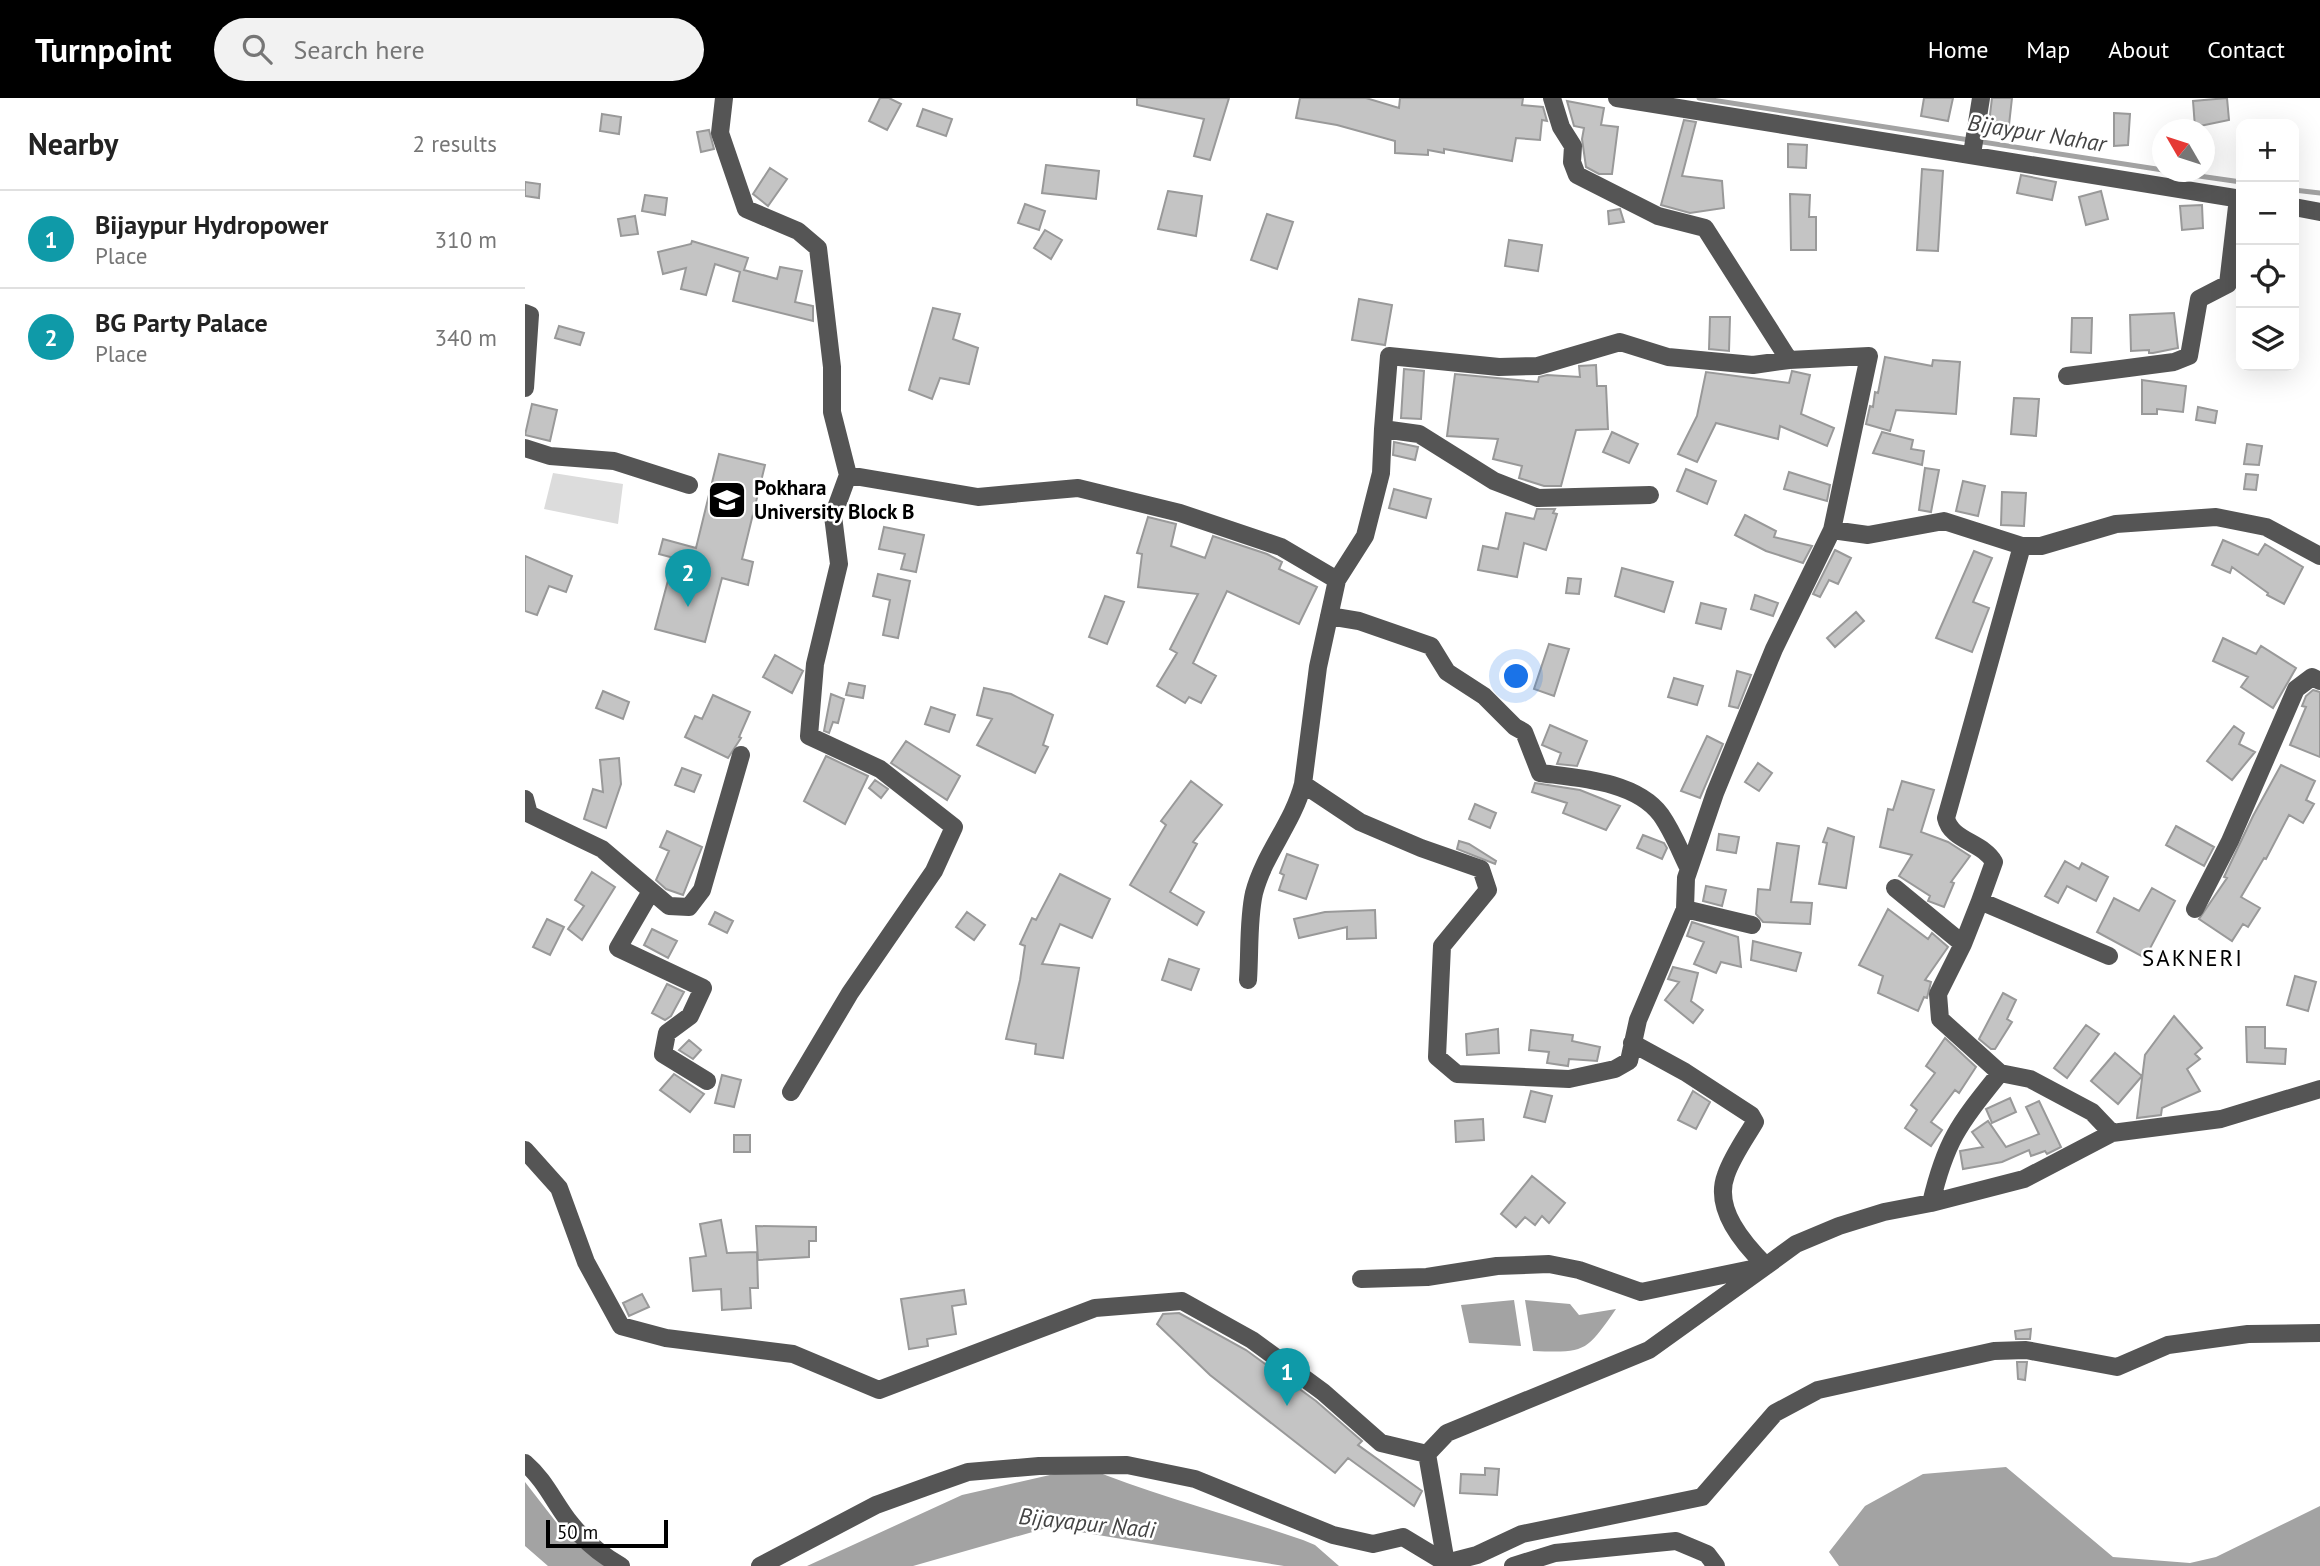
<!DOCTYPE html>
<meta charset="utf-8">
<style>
:root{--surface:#fff;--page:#f2f2f2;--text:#222;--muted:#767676;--line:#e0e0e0;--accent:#000}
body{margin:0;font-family:"PT Sans",sans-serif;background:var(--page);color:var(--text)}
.controls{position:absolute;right:21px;top:21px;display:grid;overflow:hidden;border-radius:14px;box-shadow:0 7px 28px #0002}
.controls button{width:63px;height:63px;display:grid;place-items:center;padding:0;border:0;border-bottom:2px solid var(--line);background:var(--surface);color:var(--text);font:35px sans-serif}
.compass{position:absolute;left:1627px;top:21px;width:63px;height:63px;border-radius:50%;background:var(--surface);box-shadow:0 7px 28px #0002;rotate:309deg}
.scale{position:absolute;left:21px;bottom:18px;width:122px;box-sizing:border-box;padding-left:7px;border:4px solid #000;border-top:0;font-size:19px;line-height:24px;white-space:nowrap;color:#000;-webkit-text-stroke:5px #fff;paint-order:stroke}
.you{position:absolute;left:992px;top:579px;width:24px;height:24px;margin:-18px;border:5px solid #fff;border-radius:50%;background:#1a73e8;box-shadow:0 0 0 10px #1a73e833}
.badge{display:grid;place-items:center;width:46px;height:46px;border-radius:50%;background:var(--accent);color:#fff;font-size:23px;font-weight:700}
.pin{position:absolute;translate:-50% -58px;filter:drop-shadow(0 2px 4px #0008)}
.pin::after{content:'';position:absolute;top:37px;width:24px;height:21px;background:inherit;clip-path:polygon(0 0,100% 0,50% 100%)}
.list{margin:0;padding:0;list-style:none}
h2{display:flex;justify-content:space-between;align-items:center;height:91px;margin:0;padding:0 28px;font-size:30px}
h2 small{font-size:23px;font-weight:400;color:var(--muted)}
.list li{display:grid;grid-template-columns:46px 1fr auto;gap:21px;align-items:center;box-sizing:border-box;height:98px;padding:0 28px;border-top:2px solid var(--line)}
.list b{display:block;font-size:26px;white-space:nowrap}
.list p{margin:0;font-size:23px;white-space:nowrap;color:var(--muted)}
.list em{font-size:23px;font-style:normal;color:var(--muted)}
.icon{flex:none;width:38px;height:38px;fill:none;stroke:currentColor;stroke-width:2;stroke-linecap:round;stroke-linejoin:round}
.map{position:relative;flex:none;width:1795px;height:1468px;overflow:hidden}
header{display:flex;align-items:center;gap:42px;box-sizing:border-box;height:98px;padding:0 35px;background:var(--accent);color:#fff}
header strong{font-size:33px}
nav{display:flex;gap:38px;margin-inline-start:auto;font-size:24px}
.search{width:490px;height:63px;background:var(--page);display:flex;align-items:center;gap:18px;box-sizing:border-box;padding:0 24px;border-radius:38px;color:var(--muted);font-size:26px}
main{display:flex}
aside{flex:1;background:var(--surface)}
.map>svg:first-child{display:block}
.green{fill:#dcdcdc}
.water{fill:#a3a3a3}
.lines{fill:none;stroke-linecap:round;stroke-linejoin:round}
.stream{stroke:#a3a3a3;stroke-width:5}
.building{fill:#c4c4c4;stroke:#999;stroke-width:2}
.minor{stroke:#555;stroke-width:18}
.labels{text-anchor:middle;stroke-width:5;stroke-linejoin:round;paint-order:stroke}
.poi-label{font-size:21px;font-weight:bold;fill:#000;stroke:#fff;text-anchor:start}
.water-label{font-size:23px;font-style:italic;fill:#444;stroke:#fff}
.neighbourhood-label{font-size:23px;letter-spacing:2px;fill:#000;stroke:#fff}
</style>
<header>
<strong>Turnpoint</strong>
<div class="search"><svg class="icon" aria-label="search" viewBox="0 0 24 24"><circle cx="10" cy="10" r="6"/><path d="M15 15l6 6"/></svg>Search here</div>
<nav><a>Home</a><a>Map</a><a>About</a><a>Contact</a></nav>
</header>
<main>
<aside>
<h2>Nearby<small>2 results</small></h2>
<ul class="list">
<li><span class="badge" style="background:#0f9aa8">1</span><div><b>Bijaypur Hydropower</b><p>Place</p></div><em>310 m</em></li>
<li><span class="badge" style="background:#0f9aa8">2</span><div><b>BG Party Palace</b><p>Place</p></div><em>340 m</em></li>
</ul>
</aside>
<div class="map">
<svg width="1795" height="1468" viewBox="0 0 1795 1468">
<rect width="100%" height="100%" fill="#fff"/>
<path class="green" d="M28,375L98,386L93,426L19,411Z"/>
<path class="water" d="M989,1202L996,1248L944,1245L936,1207Z
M1000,1202L1045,1206L1054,1217L1091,1211C1061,1254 1061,1255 1008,1253Z
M560,1369C631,1398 706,1417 778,1442L790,1447L814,1468H759L525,1429L388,1468H282L437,1397Z
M1481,1369L1588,1459L1665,1465L1691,1459L1795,1408V1468H1314L1304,1454L1340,1408L1398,1376Z
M0,1384L38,1433L79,1468H23L0,1448Z"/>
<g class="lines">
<path class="stream" d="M1174,0L1638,72
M1646,74L1716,84
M1769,92L1795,95"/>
</g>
<path class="building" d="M355,0H364L376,6L362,32L344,23Z
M612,0H704L685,62L669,58L679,21L612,7Z
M775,0H841L874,10L875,0H998L997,7L1018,9L1022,23L1017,22L1015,42L991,40L987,63L919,51V55L903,52V57L870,55V43L812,27L771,20Z
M1399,0H1428L1423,23L1396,18Z
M1467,0H1487L1484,27L1464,25Z
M1702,0L1704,22L1670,29L1668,3Z
M1042,3L1079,10L1076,27L1093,29L1087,76H1074L1061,69L1057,41L1059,30L1049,28Z
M398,11L427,21L421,38L392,28Z
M1589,15L1605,16L1603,47L1589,48Z
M77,16L96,19L94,36L75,33Z
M1159,22L1171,24L1157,78L1197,83L1199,110L1165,115L1136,107Z
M184,32L189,51L176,54L172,34Z
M1263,46L1282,47L1281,70L1263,69Z
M521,67L574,73L571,101L517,95Z
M245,70L262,81L243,108L228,96Z
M1397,71L1418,73L1413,153L1392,152Z
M1496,77L1531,84L1527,102L1492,95Z
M0,84L15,86L14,100L0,98Z
M643,93L677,98L671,138L633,131Z
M1576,93L1583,121L1561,127L1554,99Z
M1265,96L1285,97L1284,119H1291V152H1266Z
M120,97L142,100L140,117L117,113Z
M500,106L520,113L514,132L493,125Z
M1677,107L1678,130L1657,132L1655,108Z
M1095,111L1099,124L1084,126L1083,113Z
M742,116L768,124L752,171L726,162Z
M110,118L113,136L96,138L93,121Z
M520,132L537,142L526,161L509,150Z
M984,142L1017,147L1013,173L980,168Z
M167,143L223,160L219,172L252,181L255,169L277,173L270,204L288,208V223L208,203L215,174L190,166L181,197L156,191L161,170L138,176L133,154L166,146Z
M834,201L867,207L860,247L827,242Z
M408,210L435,216L428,241L453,250L444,286L415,280L407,301L384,292Z
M1649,215L1653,250L1628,255H1624V252L1606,253L1605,217Z
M1185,219H1205L1204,253L1184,251Z
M1547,220H1567L1566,255L1546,254Z
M34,228L59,235L55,247L30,240Z
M1360,259L1407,268L1408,262L1435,264L1431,316L1371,312L1365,333L1341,326L1345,308L1348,309L1350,294L1353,295Z
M1071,267L1072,288H1081L1083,331L1051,332L1036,388H1019L994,380L997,368L968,361L973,341L922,338L930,276L1013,284L1014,279L1022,277L1055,279L1054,268Z
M879,271L899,273L896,321L876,320Z
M1267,273L1285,277L1276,316L1309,330L1302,348L1255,328L1253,341L1191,325L1172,364L1153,356L1172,318L1181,274L1264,285Z
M1617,282L1661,288L1658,314L1632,311V316H1617Z
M1489,300L1514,301L1511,338L1486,336Z
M7,306L32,312L25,343L0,337Z
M1673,309L1692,313L1690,325L1671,322Z
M1087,334L1113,346L1104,365L1078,354Z
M1357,334L1388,342L1386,351L1399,353L1397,367L1348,355Z
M869,344L893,349L890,362L868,357Z
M1722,346L1737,348L1734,367L1719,366Z
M194,356L240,367L217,461L228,464L223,487L197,480L180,544L130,531L149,460L134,456L138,441L171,450Z
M1400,370L1414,372L1406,414L1394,412Z
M1161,371L1191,383L1182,406L1152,393Z
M1264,374L1305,387L1302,403L1259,391Z
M1721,376L1733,377L1731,392L1719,391Z
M1438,383L1460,388L1453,418L1431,413Z
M869,391L906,401L901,420L864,410Z
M1477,394L1501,395L1499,428L1476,427Z
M1012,411H1030L1028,415L1032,416L1021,452L999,445L992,479L953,472L958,448L973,451L981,415L1009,421Z
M1220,417L1251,433L1249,439L1287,448L1278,465L1241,453L1210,437Z
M623,419L651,426L646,448L680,460L688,438L742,456L757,464L754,471L792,489L774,526L702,493L668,565L691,578L676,605L664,599L660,605L632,588L652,555L645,551L673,496L613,489L617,456L612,455Z
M359,429L399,437L391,474L376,471L380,456L354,451Z
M1698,442L1733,457L1740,446L1778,469L1759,506L1742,497L1743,495L1707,469L1705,475L1687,467Z
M1310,452L1326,460L1313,486L1304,482L1295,499L1288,496Z
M1449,453L1467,460L1448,504L1464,510L1447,554L1411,540Z
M0,458L47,478L41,494L24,488L12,517L0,513Z
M1097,470L1148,484L1139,514L1090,498Z
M353,476L385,483L373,540L358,537L365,502L348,498Z
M1043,480L1056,481L1054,496L1041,495Z
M1230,497L1253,505L1248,518L1226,511Z
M580,498L599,504L582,546L564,539Z
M1176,505L1201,511L1196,531L1171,525Z
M1331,514L1339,523L1310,549L1302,540Z
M1698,540L1731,556L1736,548L1771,570L1748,610L1716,589L1723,579L1688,563Z
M1024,546L1044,551L1029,598L1009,591Z
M250,557L278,573L267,595L238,579Z
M1212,573L1226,577L1213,610L1204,608Z
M1149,580L1178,588L1172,607L1143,599Z
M324,585L340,588L338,600L321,597Z
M459,590L486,596L528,617L518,647L523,649L510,675L452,647L467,621L452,617Z
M1788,592L1795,594V659L1765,647L1781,609L1777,608L1781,598Z
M78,593L104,604L98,621L71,610Z
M306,596L319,601L313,625L308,624L304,635L299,633Z
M188,597L225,614L214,639L216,640L203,660L160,639L170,618L177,621Z
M406,609L430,617L424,634L400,626Z
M1025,627L1062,643L1052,668L1032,666L1036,655L1017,647Z
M1709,628L1719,635L1714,646L1730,654L1707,682L1682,663Z
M1182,638L1198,646L1175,700L1156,693Z
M381,643L435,678L422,702L366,665Z
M301,658L343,678L320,726L279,703Z
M94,660L96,686L81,730L59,721L68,691L78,694L75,662Z
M1233,665L1247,675L1234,693L1220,684Z
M1756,667L1790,683L1781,702L1789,706L1778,725L1764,717L1741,761L1739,760L1716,799L1735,810L1723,829L1718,826L1707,843L1674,821L1702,780L1699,779L1728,718Z
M157,670L176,677L169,694L150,687Z
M350,682L363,691L356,700L344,690Z
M666,683L697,707L668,744L672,746L645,794L679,814L672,827L605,787L641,727L636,723Z
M1377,683L1409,692L1396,734L1423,744L1445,758L1426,784L1429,785L1419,809L1403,803L1405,798L1374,778L1387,757L1355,749L1363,711L1368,712Z
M1010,685L1055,692L1095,708L1081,732L1038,715L1042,705L1007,694Z
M950,706L971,715L965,730L944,721Z
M1651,728L1689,749L1679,768L1641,747Z
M1303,730L1329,739L1321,790L1294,786L1302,745L1298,744Z
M142,733L177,749L158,797L141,791L131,782L144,753L135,749Z
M1194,736L1214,739L1211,755L1192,752Z
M1118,737L1139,745L1142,750L1137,761L1112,750Z
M934,743L944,746L971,763L970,766L932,751Z
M1252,745L1274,748L1266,804L1287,805L1285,826L1238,824L1231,816L1233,791L1245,792Z
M762,756L793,767L781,801L754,792L759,777L755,775Z
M1540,763L1554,771L1557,765L1583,779L1571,803L1542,788L1533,805L1520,798Z
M67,774L90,789L57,842L43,831L59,808L50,802Z
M535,776L585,801L567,840L535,826L517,866L554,870L538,960L510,956L511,946L481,941L495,882L500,848L495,846L507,820L511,822Z
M1181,788L1201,792L1197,808L1178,803Z
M1627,790L1650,803L1620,860L1572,834L1589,800L1614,813Z
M1363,811L1403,841L1407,835L1423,849L1400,882L1406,884L1402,900L1399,899L1393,913L1353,895L1358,878L1334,867Z
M850,812L851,840L822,841V829L774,840L769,821L800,814Z
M190,814L208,823L202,835L184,826Z
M442,814L460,827L449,842L431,829Z
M22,821L39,829L25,857L8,849Z
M1167,824L1213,839L1216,869L1196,864L1191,875L1169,866L1179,844L1162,838Z
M127,831L152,843L143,860L119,847Z
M1228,843L1276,855L1271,873L1226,862Z
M644,861L674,871L666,892L637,882Z
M1148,869L1173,875L1166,903L1178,912L1168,925L1140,902L1154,884L1143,881Z
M1770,878L1791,884L1783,913L1762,907Z
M142,886L159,894L146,918L140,922L127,915Z
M1478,895L1491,902L1482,921L1487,924L1470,951H1466L1454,941Z
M1649,918L1677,950L1670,956L1675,961L1662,971L1675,993L1637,1010L1636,1017L1612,1020L1620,957Z
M1561,927L1574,936L1542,980L1529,970Z
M1721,929H1740V950L1761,951L1760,966L1722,964Z
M973,931L974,955L942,957L941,936Z
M1006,932L1048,937L1047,943L1075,949L1072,963L1044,961L1043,968L1022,965L1024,954L1004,952Z
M1420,940L1451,969L1434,995L1430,992L1406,1024L1417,1032L1406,1048L1380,1030L1392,1012L1386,1007L1410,975L1401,968Z
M164,942L176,952L168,961L154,952Z
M1590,955L1617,978L1593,1006L1566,983Z
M149,976L179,996L165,1014L135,992Z
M197,977L216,982L209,1009L190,1005Z
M1006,993L1027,998L1020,1024L999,1019Z
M1168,993L1185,1004L1171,1031L1153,1022Z
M1485,1000L1491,1014L1467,1025L1461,1011Z
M1514,1003L1536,1049L1522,1056L1520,1053L1506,1058L1504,1052L1477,1064L1438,1071L1435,1053L1458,1049L1447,1034L1463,1023L1481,1049L1514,1036L1501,1009Z
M958,1021L959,1042L931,1044L930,1023Z
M209,1037H225V1054H209Z
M1007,1078L1040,1105L1024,1125L1017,1118L1010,1127L1000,1119L991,1129L976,1116Z
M196,1122L202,1155L232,1154L233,1190H225L226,1210L197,1212L196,1191L168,1193L165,1160L181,1158L175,1126Z
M231,1128L291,1129V1143H284V1159L233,1162Z
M439,1192L441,1206L427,1208L431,1236L402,1241L403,1248L384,1251L376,1201Z
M117,1196L124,1209L104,1218L98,1205Z
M654,1215L721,1252L791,1303L837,1343L833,1347L897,1393L889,1408L823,1360L810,1375L685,1277L632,1226L638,1216Z
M1506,1231L1505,1241H1491L1490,1233Z
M1492,1264H1502L1500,1282L1493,1281Z
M960,1370L974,1371L972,1397L935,1395L936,1376L960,1377Z"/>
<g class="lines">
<path class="minor" d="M199,0L195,35L221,111L273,133L293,150L307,269V314L323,377L453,399L553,390L655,415L756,449L812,482
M1027,0L1036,29L1048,48L1047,64L1052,77L1133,118L1180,130L1264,262L1344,258L1307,432L1343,437L1419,423L1497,448H1516L1591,426L1691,419L1741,429L1795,458
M1092,0L1716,101
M1447,56L1456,0
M1769,109L1795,114
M0,215L5,217L0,290
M1542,278L1649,264L1664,258L1674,201L1703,186L1713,100
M858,331L864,258L974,269L1013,268L1095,244L1143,259L1228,267L1264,262
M0,350L25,358L89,363L164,387
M1125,397L1013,400L969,383L894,336L858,331L856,375L840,438L812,482L793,569L778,686L835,724L896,750L956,771L963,792L917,848L912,959L932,976L1044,981L1090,971L1104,963L1113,922L1160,811L1161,780L1190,695L1249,551L1307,432
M804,518L834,523L906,548L922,574L959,598L990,629L999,634L1015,675C1053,680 1111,683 1136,717C1148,734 1155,753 1164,771
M0,701L4,716L77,751L144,808L164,809L177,792L216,657
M1370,790L1438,846
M125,795L93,850L178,890L165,918L142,935L138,956L182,983
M1455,803L1469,764C1458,744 1426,743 1421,720L1497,448
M1160,811L1227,827
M1670,811L1705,743L1771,591L1787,579L1795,583
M1584,858L1455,803L1438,846L1413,896L1415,921L1475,975L1505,981L1567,1014L1587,1035
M723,882C725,854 723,822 729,795C739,756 768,725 778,686
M266,994L325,895L409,773L429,729L355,671L284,638L290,566L314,466L308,418L323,377
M0,1052L34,1090L61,1164L96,1228L141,1240L268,1256L354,1292L570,1210L657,1203L727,1242L798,1294L856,1345L902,1356
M1406,1105C1421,1041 1435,1025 1475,975
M836,1181L902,1179L972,1168L1024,1166L1054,1172L1116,1194L1241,1168L1271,1146L1314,1128L1359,1114L1406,1105L1499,1081L1587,1035L1696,1021L1795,991
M0,1365C21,1383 29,1405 46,1426C59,1442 78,1458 96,1468
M235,1468L351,1407L409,1386L443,1374L514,1368L602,1367L670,1381L808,1437L848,1446L878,1439L921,1465L952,1457L997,1436L1177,1399L1250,1315L1293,1292L1469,1253L1501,1252L1592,1269L1643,1247L1723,1236L1795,1235
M927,1468L921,1465L902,1356L922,1335L1124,1252L1241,1168C1219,1146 1188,1111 1201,1077C1207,1059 1220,1041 1230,1024L1226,1017L1160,974L1107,945
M988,1468L1030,1455L1151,1443L1182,1456L1191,1468"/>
</g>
<defs>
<g id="university-square" transform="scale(2.0125)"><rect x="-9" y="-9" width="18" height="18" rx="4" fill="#000" stroke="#fff"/><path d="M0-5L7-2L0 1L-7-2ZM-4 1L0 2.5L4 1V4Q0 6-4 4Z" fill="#fff"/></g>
</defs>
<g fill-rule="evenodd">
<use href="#university-square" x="202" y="402"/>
</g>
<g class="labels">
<g class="poi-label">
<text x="229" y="397">Pokhara<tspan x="229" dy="24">University Block B</tspan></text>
</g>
<g class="water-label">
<text transform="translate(1512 35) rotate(9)" y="8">Bijaypur Nahar</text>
<text transform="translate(562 1425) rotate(6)" y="8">Bijayapur Nadi</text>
</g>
<g class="neighbourhood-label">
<text x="1668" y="868">SAKNERI</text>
</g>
</g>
</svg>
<div class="controls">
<button>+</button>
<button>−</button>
<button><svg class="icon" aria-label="locate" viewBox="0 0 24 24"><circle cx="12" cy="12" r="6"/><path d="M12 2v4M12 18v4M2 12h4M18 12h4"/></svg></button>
<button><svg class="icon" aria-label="layers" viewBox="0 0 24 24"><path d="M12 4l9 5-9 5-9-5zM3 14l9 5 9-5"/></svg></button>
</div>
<svg class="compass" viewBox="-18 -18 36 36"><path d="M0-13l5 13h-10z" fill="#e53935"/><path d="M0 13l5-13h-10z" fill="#767676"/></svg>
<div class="scale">50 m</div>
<div class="you"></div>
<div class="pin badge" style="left:762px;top:1308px;background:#0f9aa8">1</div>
<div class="pin badge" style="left:163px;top:509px;background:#0f9aa8">2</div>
</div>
</main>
